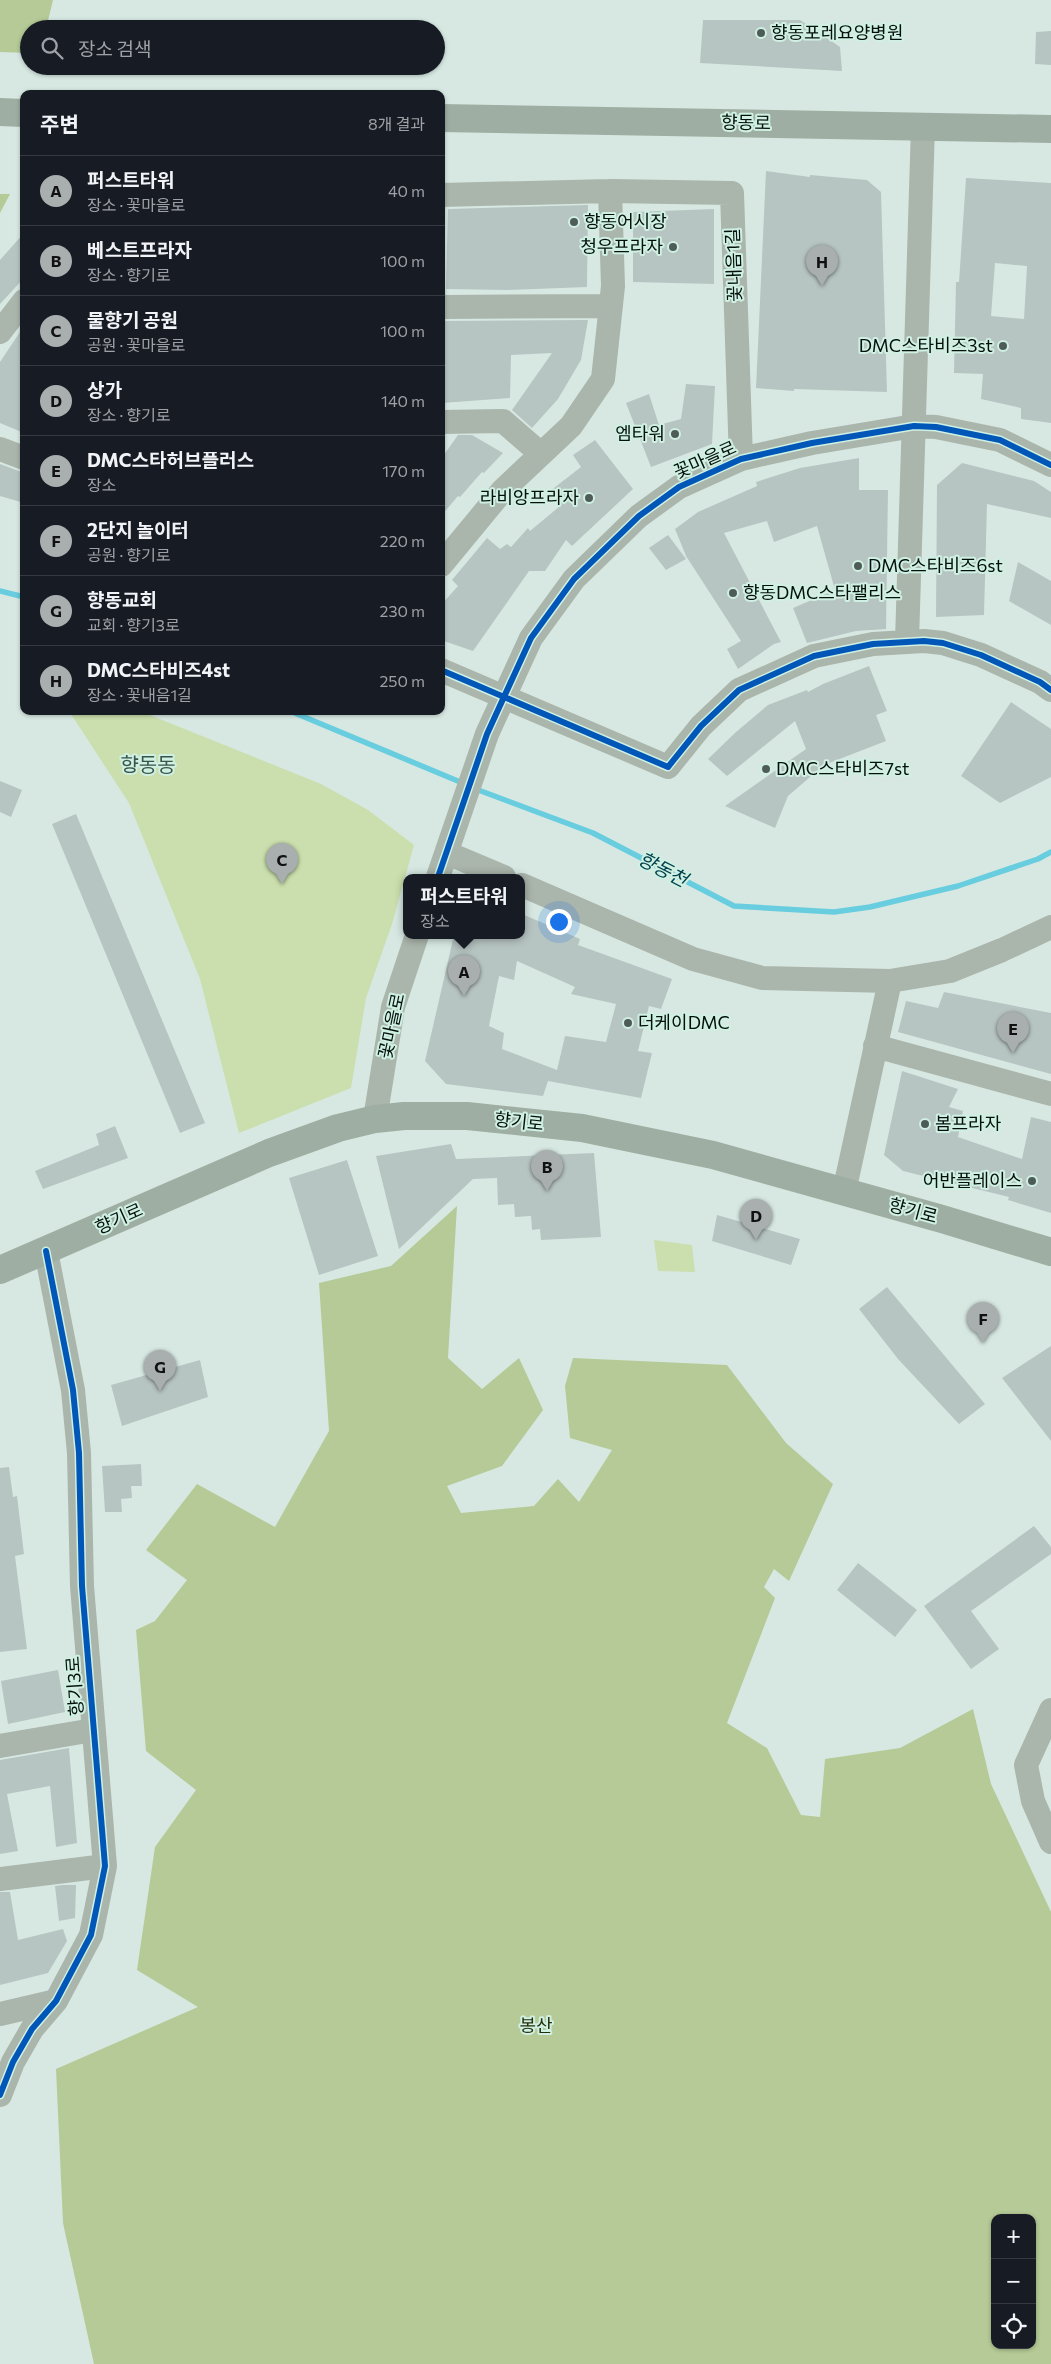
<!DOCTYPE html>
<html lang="ko">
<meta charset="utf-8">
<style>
:root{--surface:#171b24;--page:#20242c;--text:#f1f3f6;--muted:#9ea1a6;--line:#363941;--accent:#a8afae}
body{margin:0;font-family:Commissioner,"Noto Sans KR",sans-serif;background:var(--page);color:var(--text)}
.controls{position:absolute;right:15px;bottom:15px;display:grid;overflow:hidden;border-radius:10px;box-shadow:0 1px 4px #0004}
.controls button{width:45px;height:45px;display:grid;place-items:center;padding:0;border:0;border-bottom:1px solid var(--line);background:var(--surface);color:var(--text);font:25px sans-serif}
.you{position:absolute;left:558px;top:921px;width:18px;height:18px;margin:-12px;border:4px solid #fff;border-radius:50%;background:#1a73e8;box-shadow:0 0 0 8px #1a73e833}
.badge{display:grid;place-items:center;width:32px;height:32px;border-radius:50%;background:var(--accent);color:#111;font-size:16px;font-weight:700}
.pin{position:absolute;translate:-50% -41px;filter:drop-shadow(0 1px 2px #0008)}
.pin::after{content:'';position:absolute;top:26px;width:18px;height:15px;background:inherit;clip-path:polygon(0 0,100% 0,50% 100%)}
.popup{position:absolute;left:403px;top:874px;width:122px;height:65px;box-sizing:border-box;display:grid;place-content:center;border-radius:10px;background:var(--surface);filter:drop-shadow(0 1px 4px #0005);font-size:16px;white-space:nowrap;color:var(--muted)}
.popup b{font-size:19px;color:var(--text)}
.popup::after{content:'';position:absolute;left:50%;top:100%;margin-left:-10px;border:10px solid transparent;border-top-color:var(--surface)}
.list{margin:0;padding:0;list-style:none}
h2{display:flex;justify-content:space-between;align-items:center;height:65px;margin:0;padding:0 20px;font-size:21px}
h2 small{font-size:16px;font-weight:400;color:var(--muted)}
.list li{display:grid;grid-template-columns:32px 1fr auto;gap:15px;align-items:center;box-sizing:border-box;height:70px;padding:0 20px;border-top:1px solid var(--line)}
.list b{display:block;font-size:19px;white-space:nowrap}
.list p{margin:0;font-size:16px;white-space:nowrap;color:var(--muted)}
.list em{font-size:16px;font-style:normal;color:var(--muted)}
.icon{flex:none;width:28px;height:28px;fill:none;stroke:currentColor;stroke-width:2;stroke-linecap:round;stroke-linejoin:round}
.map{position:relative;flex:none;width:1051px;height:2364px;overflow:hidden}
.search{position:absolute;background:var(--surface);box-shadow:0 1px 4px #0004;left:20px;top:20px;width:425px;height:55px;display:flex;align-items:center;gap:12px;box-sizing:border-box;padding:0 18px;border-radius:28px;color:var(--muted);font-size:19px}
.panel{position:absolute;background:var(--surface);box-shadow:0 1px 4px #0004;left:20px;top:90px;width:425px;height:625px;border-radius:10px}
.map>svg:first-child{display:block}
.green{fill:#cadfad}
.forest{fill:#b5ca96;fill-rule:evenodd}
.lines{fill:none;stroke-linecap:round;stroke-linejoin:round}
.stream{stroke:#68cdde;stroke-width:5.5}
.building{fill:#b7c5c2;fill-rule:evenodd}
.minor{stroke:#aab5ac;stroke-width:24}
.major{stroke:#9faea2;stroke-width:28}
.cycleway-casing{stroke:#cff0e3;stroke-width:9}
.cycleway{stroke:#0057b8;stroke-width:6}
.poi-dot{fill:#4e5c57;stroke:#cff0e3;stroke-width:2}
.labels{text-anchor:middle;stroke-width:4;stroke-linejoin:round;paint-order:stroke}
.poi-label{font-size:18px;fill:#05100c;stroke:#cff0e3;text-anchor:start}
.street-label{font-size:18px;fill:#05100c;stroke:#cff0e3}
.park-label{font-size:18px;fill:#262f09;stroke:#cff0e3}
.water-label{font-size:19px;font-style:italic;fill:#003f4b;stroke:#cff0e3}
.quarter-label{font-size:20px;fill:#38554a;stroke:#cff0e3}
</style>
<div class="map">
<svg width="1051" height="2364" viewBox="0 0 1051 2364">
<rect width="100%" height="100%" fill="#d7e8e2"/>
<path class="green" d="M69,711H140L321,784L368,810L414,845L392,924L366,998L351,1088L239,1133L200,979L129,803Z
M654,1240L692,1245L695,1272L658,1271Z"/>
<path class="forest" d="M0,0H53L46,29H29V53L0,52Z
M0,194H10L0,213Z
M457,1206L448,1358L482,1389L519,1358L543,1410L502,1466L447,1486L461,1513L534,1506L558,1479L579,1502L612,1450L570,1438L565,1386L573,1358L727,1365L786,1443L833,1484L789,1581L774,1569L764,1587L775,1598L727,1723L767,1748L801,1815L820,1817L825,1759L900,1748L973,1709L991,1784L1051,1912V2364H94L63,2223L56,2069L198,2007L137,1970L155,1847L196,1790L146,1751L136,1630L155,1621L187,1580L146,1550L197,1484L275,1527L329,1431L319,1283L391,1266ZM995,2218H1032V2345H995Z"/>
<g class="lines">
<path class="stream" d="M0,591L24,597
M290,711L465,784
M473,788L593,833L734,906L834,912L870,907L958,886L1038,859L1051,852"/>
</g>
<path class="building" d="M703,20H800L840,47L842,71L700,63Z
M1051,31V65L1035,64L1036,32Z
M766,171L810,177V175L867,180L881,192L887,392L794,389V391L756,388Z
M966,178L1051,183V423L1021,419V408L981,399L983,374L954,373L956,282H959ZM995,263L1027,266L1024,319L991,316Z
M588,205L587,287L507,290L446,289L448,209Z
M714,209V284L633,282V212Z
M24,233V278L0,304V260Z
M588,320L581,360L558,399L532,428L512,410L552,353L511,355L510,398L442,403L445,353H442L444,321Z
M24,326V433L0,423V362Z
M686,384L715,386L712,444L651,467L626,403L649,394L659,425L681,419Z
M458,435H472L503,453L484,473L482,472L460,497L458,496L441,516V459Z
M595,440L633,489L572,546L566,540L545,571H529L473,651L441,640V605L458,586L452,580L487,538L500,549L507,544L511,547L528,528L530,531L560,506L550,491L581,467L573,455Z
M859,458V490H888L886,629L856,631L807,643L793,608L835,590L817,526L774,542L767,521L724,533L781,642L774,644L738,669L727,649L741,641L686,556L675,529L698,512L757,486L756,482L800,468Z
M962,463L1034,481L1051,492V518L987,504L984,615L936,617L937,485Z
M0,464L24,473V503L0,496Z
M668,535L686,559L666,570L649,548Z
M1018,562L1051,581V625L1009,601Z
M869,666L887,711L876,715L886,741L824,765L788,796L775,828L725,806L806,749L795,721L727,776L708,759L736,732L768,705L807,690L808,692L823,684Z
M1011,702L1051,729V777L1000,803L961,776Z
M0,781L22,790L11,817L0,812Z
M76,814L205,1123L180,1133L52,824Z
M522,914L580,939L578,945L672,979L661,1009L649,1006L638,1051L652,1053L641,1098L548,1081L543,1096L446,1084L425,1061L454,935H522ZM517,961L575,987L571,994L616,1004L606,1042L565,1036L557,1070L502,1049L504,1033L489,1026L499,976L514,980Z
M944,992L1051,1013V1074L898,1032L906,1001L938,1008Z
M902,1071L958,1089L949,1107L963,1111L958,1137L1022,1159L1031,1117L1051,1122V1213L1008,1200L1009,1197L903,1171L884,1155Z
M115,1126L128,1158L43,1189L35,1171L99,1145L96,1134Z
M451,1144L456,1159L594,1153L601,1237L541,1240L540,1229L532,1230L531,1216L515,1217L514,1204L498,1205L497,1178L473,1179L399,1249L376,1156Z
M347,1160L378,1256L319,1275L289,1178Z
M717,1215L800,1239L791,1265L712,1241Z
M887,1287L985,1404L959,1424L898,1359L859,1309Z
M1051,1346V1441L1002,1378Z
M200,1360L208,1397L122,1426L111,1385Z
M141,1464L142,1486H131L132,1498L121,1499L122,1512H105L102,1466Z
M9,1467L13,1497L17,1496L24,1554L15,1556L27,1649L0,1652V1468Z
M1034,1526L1051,1547V1554L971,1611L999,1649L971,1669L924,1606Z
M858,1563L917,1610L895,1637L837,1590Z
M58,1670L65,1712L8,1724L1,1681Z
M69,1748L77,1843L56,1847L50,1786L7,1794L18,1851L0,1854V1760Z
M63,1885H76L75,1918L59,1921L55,1886Z
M0,1892H10L18,1940L63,1929L67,1941L48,1973L0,1985Z"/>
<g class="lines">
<path class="minor" d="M441,195L610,191L732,193L741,459
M441,307L611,306
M0,332L24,301
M441,422L503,421L541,454
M0,449L24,458
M441,565L503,490L571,426L603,379L613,286L610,191
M907,641L923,126
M441,670L668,767L701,726L739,690L814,656L873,644L924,641L943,643L981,655L1040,682L1051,690
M447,853L504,877
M438,877L487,734L531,638L574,579L639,516L679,487L741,459L812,443L914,426L936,427L1000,440L1051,465
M522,885L693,959L762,978L890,981L950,971L1002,950L1051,927
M875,1046L1051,1094
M375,1119L393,1007L417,935
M844,1192L890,981
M1051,1710L1026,1765L1033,1801L1051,1842
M0,1746L93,1730
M0,1879L105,1866
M0,2014L56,2001
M0,2095L13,2062L32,2029L56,2001L91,1935L105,1866L82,1586L79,1453L73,1390L46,1251"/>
<path class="major" d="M0,112L24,113
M441,118L1051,129
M0,1270L269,1153L338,1128L375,1119L404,1116H467L582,1128L713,1155L942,1219L1051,1252"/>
<g class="cycleway-casing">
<path id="cycleway" d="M441,670L668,767L701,726L739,690L814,656L873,644L924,641L943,643L981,655L1040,682L1051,690
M438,877L487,734L531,638L574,579L639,516L679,487L741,459L812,443L914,426L936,427L1000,440L1051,465
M0,2095L13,2062L32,2029L56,2001L91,1935L105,1866L82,1586L79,1453L73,1390L46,1251"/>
</g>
<use href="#cycleway" class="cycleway"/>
</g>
<g class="poi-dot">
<circle cx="761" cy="33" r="5"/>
<circle cx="574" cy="222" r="5"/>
<circle cx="673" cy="247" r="5"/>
<circle cx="1003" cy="346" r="5"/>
<circle cx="675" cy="434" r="5"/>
<circle cx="589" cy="498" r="5"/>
<circle cx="858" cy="566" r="5"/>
<circle cx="733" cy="593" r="5"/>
<circle cx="766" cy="769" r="5"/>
<circle cx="628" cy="1023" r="5"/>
<circle cx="925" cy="1124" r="5"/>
<circle cx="1032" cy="1181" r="5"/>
</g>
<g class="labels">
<g class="poi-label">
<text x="771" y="39">향동포레요양병원</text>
<text x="584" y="228">향동어시장</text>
<text x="663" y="253" text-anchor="end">청우프라자</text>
<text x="993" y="352" text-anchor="end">DMC스타비즈3st</text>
<text x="665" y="440" text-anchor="end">엠타워</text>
<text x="579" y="504" text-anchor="end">라비앙프라자</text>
<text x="868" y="572">DMC스타비즈6st</text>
<text x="743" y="599">향동DMC스타팰리스</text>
<text x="776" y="775">DMC스타비즈7st</text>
<text x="638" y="1029">더케이DMC</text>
<text x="935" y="1130">봄프라자</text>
<text x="1022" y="1187" text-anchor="end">어반플레이스</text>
</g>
<g class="street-label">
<text transform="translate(746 123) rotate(1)" y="6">향동로</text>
<text transform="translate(734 265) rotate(-92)" y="6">꽃내음1길</text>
<text transform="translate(705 460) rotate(-24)" y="6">꽃마을로</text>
<text transform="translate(392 1026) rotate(-78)" y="6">꽃마을로</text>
<text transform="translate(519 1122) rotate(6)" y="6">향기로</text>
<text transform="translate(913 1211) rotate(15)" y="6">향기로</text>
<text transform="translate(119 1219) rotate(-24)" y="6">향기로</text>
<text transform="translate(75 1686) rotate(-94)" y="6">향기3로</text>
</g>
<g class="park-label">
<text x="536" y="2032">봉산</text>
</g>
<g class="water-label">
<text transform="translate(663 869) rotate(27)" y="7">향동천</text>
</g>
<g class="quarter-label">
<text x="148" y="772">향동동</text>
</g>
</g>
</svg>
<div class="controls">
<button>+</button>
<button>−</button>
<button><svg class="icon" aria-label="locate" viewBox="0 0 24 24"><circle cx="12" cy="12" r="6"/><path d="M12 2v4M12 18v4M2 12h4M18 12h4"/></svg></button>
</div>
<div class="you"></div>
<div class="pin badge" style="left:464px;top:996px">A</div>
<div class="popup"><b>퍼스트타워</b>장소</div>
<div class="pin badge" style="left:547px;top:1191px">B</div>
<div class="pin badge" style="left:282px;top:884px">C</div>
<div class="pin badge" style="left:756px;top:1240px">D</div>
<div class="pin badge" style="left:1013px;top:1053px">E</div>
<div class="pin badge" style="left:983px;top:1343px">F</div>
<div class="pin badge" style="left:160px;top:1391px">G</div>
<div class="pin badge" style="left:822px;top:286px">H</div>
<div class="search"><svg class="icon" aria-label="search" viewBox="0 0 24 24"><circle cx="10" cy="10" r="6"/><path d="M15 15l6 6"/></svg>장소 검색</div>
<section class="panel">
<h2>주변<small>8개 결과</small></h2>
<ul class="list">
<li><span class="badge">A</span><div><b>퍼스트타워</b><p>장소 · 꽃마을로</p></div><em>40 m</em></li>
<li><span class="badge">B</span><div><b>베스트프라자</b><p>장소 · 향기로</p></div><em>100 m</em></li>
<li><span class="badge">C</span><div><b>물향기 공원</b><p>공원 · 꽃마을로</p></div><em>100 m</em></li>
<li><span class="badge">D</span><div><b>상가</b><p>장소 · 향기로</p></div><em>140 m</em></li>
<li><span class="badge">E</span><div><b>DMC스타허브플러스</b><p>장소</p></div><em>170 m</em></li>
<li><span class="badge">F</span><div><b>2단지 놀이터</b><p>공원 · 향기로</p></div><em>220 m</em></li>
<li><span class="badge">G</span><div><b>향동교회</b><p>교회 · 향기3로</p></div><em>230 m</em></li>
<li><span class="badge">H</span><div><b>DMC스타비즈4st</b><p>장소 · 꽃내음1길</p></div><em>250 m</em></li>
</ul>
</section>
</div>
